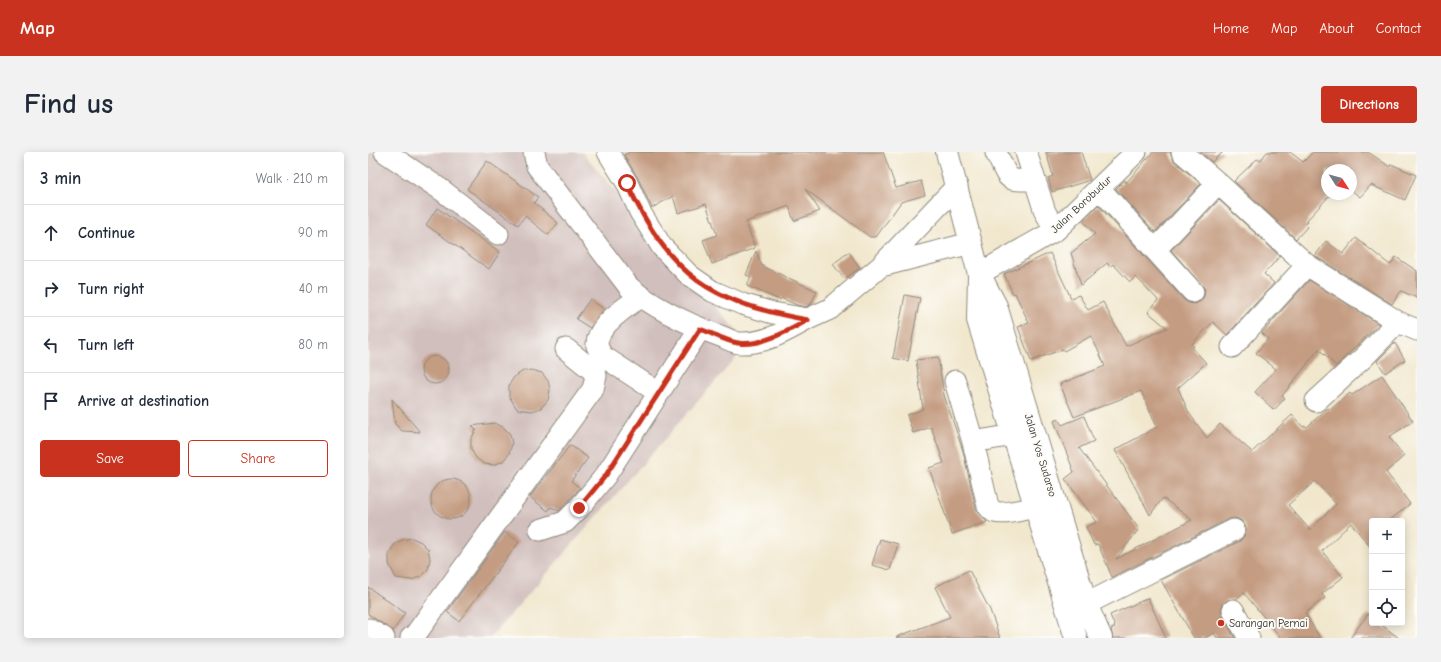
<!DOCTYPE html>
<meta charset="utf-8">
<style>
:root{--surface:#fff;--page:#f2f2f3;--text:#1f2937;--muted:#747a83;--line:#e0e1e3;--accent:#c8321e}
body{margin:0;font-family:"Comic Neue",sans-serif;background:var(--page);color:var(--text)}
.controls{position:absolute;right:12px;bottom:12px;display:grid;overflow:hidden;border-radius:4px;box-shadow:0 2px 10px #0003}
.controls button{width:36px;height:36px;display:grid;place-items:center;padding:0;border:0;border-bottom:1px solid var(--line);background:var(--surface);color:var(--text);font:20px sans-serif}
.compass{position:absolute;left:953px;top:12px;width:36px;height:36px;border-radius:50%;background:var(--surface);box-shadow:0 2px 10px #0003;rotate:126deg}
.stop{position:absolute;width:12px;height:12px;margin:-9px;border:3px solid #c8321e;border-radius:50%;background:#fff}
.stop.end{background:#c8321e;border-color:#fff;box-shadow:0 1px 4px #0008}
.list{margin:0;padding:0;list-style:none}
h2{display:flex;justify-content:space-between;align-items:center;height:52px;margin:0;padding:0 16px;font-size:17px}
h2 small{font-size:13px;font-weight:400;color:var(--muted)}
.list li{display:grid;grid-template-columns:26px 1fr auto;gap:12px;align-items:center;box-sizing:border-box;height:56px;padding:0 16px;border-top:1px solid var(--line)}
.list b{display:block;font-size:15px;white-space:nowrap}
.list em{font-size:13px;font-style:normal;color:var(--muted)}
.actions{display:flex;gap:8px;padding:12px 16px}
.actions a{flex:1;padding:9px 0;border:1px solid var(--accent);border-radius:4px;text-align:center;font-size:14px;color:var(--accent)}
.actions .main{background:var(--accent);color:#fff}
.icon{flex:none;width:22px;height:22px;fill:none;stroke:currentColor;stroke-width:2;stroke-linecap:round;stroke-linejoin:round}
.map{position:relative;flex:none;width:1049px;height:486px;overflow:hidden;border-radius:4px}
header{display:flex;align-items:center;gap:24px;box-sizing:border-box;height:56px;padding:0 20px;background:var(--accent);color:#fff}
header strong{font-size:19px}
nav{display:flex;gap:22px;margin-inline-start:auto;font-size:14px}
.intro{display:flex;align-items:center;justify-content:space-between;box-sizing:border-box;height:96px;padding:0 24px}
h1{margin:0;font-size:28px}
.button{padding:10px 18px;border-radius:4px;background:var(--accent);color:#fff;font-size:14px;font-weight:700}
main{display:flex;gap:24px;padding:0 24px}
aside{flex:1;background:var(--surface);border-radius:4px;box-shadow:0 2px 10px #0003}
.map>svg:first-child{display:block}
.industrial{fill:#d1bfbd}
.building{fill:#c49c82;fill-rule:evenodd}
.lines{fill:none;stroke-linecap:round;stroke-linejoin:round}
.minor-casing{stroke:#8e897c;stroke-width:23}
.highway-casing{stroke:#8e897c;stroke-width:24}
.minor{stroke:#fff;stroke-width:21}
.highway{stroke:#fff;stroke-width:22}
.route{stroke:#c8321e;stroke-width:5}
.poi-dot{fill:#c8321e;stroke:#fdfcf7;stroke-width:1.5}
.labels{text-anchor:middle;stroke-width:4;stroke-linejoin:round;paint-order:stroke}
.street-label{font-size:11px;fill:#2b2b2b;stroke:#fdfcf7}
.poi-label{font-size:11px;fill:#2b2b2b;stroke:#fdfcf7;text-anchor:start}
</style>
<header>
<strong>Map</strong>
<nav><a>Home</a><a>Map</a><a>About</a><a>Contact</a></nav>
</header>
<div class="intro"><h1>Find us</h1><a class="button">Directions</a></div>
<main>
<aside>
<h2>3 min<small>Walk · 210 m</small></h2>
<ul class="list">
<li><svg class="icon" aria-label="ahead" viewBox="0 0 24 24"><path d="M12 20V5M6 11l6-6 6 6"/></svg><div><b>Continue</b></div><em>90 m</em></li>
<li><svg class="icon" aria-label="right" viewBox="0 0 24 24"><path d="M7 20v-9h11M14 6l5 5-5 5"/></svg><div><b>Turn right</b></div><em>40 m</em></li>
<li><svg class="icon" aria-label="left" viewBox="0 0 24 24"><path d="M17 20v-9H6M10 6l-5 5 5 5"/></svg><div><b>Turn left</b></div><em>80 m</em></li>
<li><svg class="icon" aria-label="arrive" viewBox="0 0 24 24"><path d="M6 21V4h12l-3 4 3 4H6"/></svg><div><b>Arrive at destination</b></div></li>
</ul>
<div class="actions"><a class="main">Save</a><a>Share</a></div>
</aside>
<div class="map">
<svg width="1049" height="486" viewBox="0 0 1049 486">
<rect width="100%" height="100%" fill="#fdfcf7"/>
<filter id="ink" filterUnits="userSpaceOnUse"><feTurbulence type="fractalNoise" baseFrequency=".025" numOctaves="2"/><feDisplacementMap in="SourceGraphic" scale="8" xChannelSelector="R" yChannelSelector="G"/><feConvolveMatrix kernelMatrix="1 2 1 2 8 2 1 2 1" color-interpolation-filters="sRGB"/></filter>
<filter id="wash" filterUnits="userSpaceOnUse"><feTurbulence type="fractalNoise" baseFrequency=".012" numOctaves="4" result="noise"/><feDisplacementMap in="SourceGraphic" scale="16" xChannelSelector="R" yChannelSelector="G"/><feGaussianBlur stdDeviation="0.9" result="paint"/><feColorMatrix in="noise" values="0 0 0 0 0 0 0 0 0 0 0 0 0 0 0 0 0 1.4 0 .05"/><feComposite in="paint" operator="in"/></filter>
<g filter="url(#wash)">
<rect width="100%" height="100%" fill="#f1e7cd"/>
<path class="industrial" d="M0,0H214L380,192L122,486H0Z"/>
<g id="blocks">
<path class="building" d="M262,0H515L528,36L553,29L557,43L533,50L508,85H502L437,37L452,59L426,69L421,54L378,70L387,96L344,112L335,88L349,83L338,52L310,61L305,44L284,56L270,26L256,3Z
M678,0H713L722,28L684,40L680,26L685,24Z
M785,0H802L806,9L833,32L787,80L748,37L757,28L758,31Z
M832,0H855L844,10Z
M899,0H922L935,10L945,0H1000L1022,15L1023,12L1048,23L1037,48L1003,33L992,45L983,38V18H959V42H963L939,68L940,69L937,73L939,75L928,87L866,29L889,7L892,9Z
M119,9L170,45L166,51L190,71L180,83L157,64L150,73L99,37Z
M851,48L912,104L896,122L906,131L859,183L845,170L824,192L826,194L824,195L838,211L810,236L821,261L839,286L852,272L884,300L924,263L935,275L937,274L939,275L960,256L962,258L982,241L984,243L1014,223L1045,269L1021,285L1036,304L1018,320L1042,352L1021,369H1004V397L983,371L954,399L975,425L954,442L957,446L937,461L952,486H913L876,441L868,447L859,448L855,452L853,458L855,464L867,486H849L846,481L837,486H826L793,428L872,389L876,384L878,378L877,373L873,368L867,366L861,367L744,425L730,392L726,393L718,375L729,370L697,327L706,320L686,269L690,267L694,273L716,264L726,289L711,296L771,377L748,407L824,368L795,346L782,363L747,298L789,275L773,239L706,265L692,232L737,214L730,198L723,184L696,199L695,197L663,209L650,175L661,171L647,141L645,142L636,122L682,101L703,146L711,143L720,158L735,150L758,194L799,176L780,160L790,148L768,125L762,130L745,112L742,115L739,111L713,133L703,101L727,82L715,69L730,53L816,148L821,151L827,152L833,149L836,144L837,137L803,98ZM947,329L968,352L942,378L920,353Z
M69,56L132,100L121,117L58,73Z
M988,86L1022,113L1028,105L1049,119V146L1033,139L1024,152L947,104L958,89L975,102Z
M388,99L394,114L449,139L443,152L438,155L429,153L413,146L412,148L379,134L383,125L378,123Z
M481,100L492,116L476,127L465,112Z
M941,128L1011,172L968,214L951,197L914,244L917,246L906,258L887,240L908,217L888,201L900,187L894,181Z
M537,143L552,146L540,209L525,206Z
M222,147L236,157L222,176L208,167Z
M1027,191L1037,208L1017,221L1009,209Z
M53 218a14 14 0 1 1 28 0a14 14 0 1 1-28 0Z
M570,205L576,243L595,299L608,357L619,370L584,382L561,316L576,311L563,275L545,281L539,263L555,257L548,208Z
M164,218L174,221L180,229L182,238L180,248L173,256L164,259L149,257L141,244V233L146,225L155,219Z
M24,247L52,280L34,279L27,272Z
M126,271L135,275L142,282L144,292L141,302L135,309L126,313L116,312L108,306L103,297V287L108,278L109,279L104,274Z
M202,293L220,306L203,329L212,336L191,359L183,355L180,359L162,345Z
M63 347a20 20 0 1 1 40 0a20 20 0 1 1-40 0Z
M137,380L151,390L91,469L79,460Z
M44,386L53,390L60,397L62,407L60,417L53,424L44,428L28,426L21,412V402L26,393L34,388Z
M512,387L530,392L522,418L504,413Z
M601,418L622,458L632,486H529L528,485L582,465L567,435Z
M0,435L37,461L25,479L0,462Z
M780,446L798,486H745L743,477L747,475L742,463Z
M1000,462L1004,465V471H1011L1031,486H982Z"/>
</g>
</g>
<g filter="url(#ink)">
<use href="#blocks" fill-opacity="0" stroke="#8e897c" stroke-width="1"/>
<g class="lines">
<g class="minor-casing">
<path id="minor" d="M17,0L75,39L130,82
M166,0L169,14L261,135C287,157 322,173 355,185C360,187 366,191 372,191C397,192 419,179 440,167
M240,0L259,31L272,60L294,95L321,123L344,139L374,152L405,161L440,167L462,157L513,114L589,34
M658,0L677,60L688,78
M814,0L850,31L939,113L1030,170L1049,178
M628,1C641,25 636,31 665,27
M731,36L825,140
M787,98L850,31
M513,114L603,91
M611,122L688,78L768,0
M273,145C260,153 227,175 229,194C230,196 232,200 233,203L291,241
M864,195L939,113
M587,229L605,290L646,283
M948,249L996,205L1030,170
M605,290L620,354C622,356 624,360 627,360C636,363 658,357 668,355
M172,378L197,370L211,356L238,323L332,177
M718,452L866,378
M865,458L881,486
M0,477L16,486
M43,486L47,483L225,237L228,224L223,217L198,197"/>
</g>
<g class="highway-casing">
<path id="highway" d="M579,0L611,122L628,154L718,452L733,486
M611,125L610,168L708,486"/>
</g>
<use href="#minor" class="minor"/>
<use href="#highway" class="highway"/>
</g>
</g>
<g class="lines" filter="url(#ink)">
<path class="route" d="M211,356L238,323L332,177C344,181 357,189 370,191C392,195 422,178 440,168C341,150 302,124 259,31"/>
</g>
<circle class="poi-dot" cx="853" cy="471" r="4"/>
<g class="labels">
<g class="street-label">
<text transform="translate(713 52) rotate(-43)" y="4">Jalan Borobudur</text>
<text transform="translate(673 303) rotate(73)" y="4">Jalan Yos Sudarso</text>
</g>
<g class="poi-label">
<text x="861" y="475">Sarangan Pernai</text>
</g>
</g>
</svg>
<div class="controls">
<button>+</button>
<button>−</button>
<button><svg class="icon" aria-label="locate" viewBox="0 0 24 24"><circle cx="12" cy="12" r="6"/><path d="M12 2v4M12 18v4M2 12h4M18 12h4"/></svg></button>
</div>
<svg class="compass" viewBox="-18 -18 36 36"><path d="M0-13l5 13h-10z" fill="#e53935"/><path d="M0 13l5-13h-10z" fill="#747a83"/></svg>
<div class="stop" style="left:259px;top:31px"></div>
<div class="stop end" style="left:211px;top:356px"></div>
</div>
</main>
